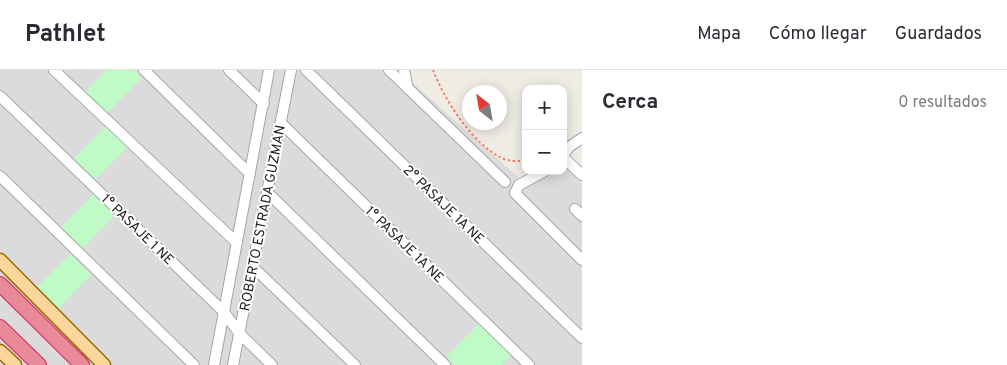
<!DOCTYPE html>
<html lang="es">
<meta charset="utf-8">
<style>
:root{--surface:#fff;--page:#f7f7f7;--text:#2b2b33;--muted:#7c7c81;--line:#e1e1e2}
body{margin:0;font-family:Overpass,sans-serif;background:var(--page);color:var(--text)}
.controls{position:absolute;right:15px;top:15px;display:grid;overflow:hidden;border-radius:10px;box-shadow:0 2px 12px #0003}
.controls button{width:45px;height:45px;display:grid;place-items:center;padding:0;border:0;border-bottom:1px solid var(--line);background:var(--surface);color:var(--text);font:25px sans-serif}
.compass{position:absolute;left:462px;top:15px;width:45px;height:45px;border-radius:50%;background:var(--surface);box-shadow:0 2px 12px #0003;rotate:329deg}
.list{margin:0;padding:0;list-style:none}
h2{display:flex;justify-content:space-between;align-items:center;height:65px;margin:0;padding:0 20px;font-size:21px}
h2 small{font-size:16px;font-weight:400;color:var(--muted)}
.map{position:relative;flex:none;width:582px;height:295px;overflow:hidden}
header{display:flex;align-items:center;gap:30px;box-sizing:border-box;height:70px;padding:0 25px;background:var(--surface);border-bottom:1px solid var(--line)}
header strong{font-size:24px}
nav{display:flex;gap:28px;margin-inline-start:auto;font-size:18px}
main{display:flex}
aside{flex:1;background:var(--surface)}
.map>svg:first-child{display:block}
.residential{fill:#dcdbdb}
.park{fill:#c0fac6}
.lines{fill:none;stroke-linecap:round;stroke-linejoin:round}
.minor-casing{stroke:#a5a5a5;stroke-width:12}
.major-casing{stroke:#986a00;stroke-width:15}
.highway-casing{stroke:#dd215b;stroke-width:16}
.path{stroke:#fc7c68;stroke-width:2;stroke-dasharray:2.5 2.5;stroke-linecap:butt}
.minor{stroke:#fff;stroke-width:10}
.major{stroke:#fdd69b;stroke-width:12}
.highway{stroke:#e88a98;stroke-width:14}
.labels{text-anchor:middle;stroke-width:4;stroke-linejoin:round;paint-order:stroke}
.street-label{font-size:14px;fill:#1e1e1e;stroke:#fff}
</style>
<header>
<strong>Pathlet</strong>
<nav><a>Mapa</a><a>Cómo llegar</a><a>Guardados</a></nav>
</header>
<main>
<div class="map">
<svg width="582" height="295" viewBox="0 0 582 295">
<rect width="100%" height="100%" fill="#efece4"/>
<path class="residential" d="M0,0H409L412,12L518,107L515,111L518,114L538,101H563V85L582,99V295H0Z"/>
<path class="park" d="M107,0H134L142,8L106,44L85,22Z
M108,55L129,76L93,112L72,90Z
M95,123L116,144L81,180L59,159Z
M70,184L91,205L56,241L34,220Z
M479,254L512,285L502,295H454L446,287Z"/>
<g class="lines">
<g class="minor-casing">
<path id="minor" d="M54,0L237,173
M144,0L250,104
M229,0L264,34
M306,0L582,268
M389,0L505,112
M404,0L408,19
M0,26L224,242L239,263L272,295
M281,53L529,295
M563,85L569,77L582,68
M563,87L582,105
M545,101L519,115L515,123L582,190
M0,106L194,295
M267,122L445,295
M575,139L582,146
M252,196L355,295
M214,295L269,0
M233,295L291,0"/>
</g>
<g class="major-casing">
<path id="major" d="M0,190L104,295
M0,281L15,295"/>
</g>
<g class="highway-casing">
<path id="highway" d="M0,214L82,295
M0,257L39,295"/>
</g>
<path class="path" d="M433,0C444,29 473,75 502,88C510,92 518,91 526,91"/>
<use href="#minor" class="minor"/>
<use href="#major" class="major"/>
<use href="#highway" class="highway"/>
</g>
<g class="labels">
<g class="street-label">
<text transform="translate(444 134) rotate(44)" y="5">2° PASAJE 1A NE</text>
<text transform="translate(262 148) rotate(-79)" y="5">ROBERTO ESTRADA GUZMAN</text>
<text transform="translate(138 159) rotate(44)" y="5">1° PASAJE 1 NE</text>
<text transform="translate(405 174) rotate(44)" y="5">1° PASAJE 1A NE</text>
</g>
</g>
</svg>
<div class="controls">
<button>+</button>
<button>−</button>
</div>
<svg class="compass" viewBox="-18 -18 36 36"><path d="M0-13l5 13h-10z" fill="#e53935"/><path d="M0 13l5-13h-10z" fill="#7c7c81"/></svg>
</div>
<aside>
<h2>Cerca<small>0 resultados</small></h2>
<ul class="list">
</ul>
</aside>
</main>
